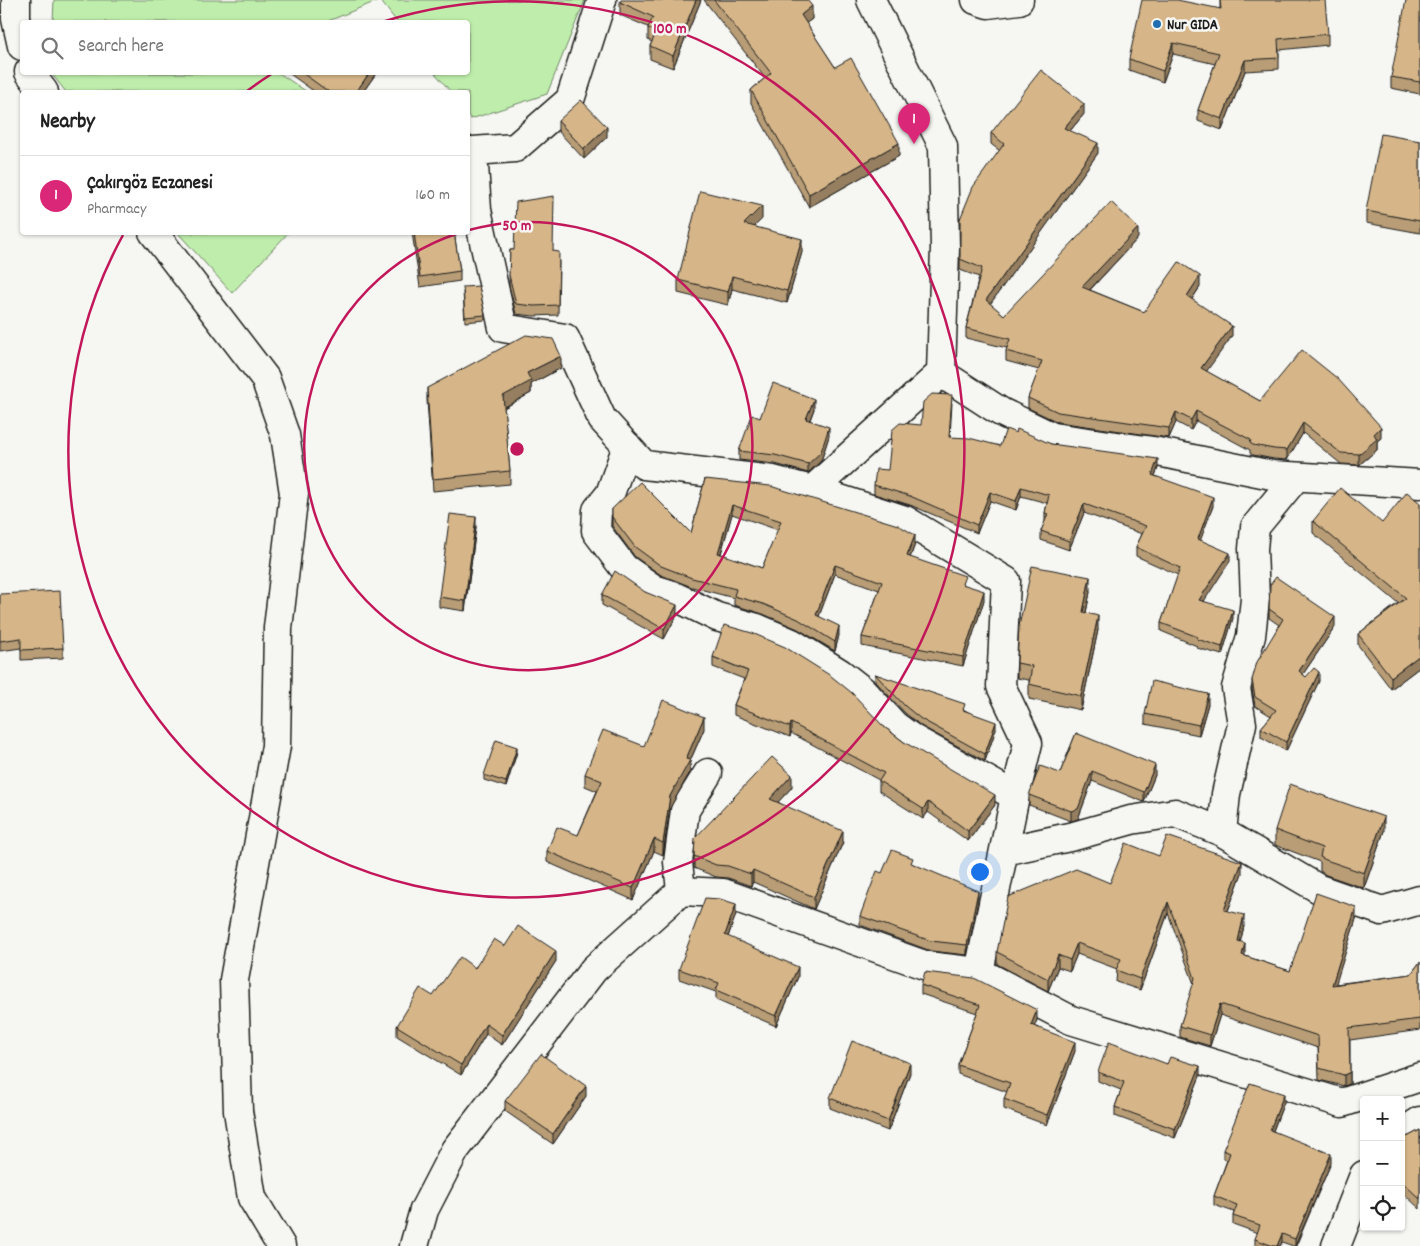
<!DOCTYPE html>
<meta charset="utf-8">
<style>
:root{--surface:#fff;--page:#f2f2f2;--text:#222;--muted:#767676;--line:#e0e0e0;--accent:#db2777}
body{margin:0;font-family:Dekko,sans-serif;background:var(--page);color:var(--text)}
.controls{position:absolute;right:15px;bottom:15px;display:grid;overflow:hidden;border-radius:5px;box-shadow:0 1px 4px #0004}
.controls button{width:45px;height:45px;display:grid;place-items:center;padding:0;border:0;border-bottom:1px solid var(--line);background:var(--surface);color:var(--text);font:25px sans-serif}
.you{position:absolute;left:979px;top:871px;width:18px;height:18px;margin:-12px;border:4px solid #fff;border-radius:50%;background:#1a73e8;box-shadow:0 0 0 8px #1a73e833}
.badge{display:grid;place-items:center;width:32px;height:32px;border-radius:50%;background:var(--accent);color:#fff;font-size:16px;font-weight:700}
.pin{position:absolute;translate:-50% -41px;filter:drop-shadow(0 1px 2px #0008)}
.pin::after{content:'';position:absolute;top:26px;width:18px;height:15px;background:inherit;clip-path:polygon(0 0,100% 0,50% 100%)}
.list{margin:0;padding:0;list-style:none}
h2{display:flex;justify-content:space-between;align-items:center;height:65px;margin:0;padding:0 20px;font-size:21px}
h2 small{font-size:16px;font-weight:400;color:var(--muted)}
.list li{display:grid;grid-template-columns:32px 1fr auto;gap:15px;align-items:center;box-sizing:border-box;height:80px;padding:0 20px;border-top:1px solid var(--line)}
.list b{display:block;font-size:19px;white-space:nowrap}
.list p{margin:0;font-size:16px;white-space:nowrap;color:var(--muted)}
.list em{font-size:16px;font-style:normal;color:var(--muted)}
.icon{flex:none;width:28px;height:28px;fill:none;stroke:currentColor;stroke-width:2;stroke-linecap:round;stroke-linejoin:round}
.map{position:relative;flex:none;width:1420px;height:1246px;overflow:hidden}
.search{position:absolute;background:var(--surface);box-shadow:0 1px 4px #0004;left:20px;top:20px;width:450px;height:55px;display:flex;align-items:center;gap:12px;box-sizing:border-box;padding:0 18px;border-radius:5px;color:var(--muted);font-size:19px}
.panel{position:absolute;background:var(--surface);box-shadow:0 1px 4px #0004;left:20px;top:90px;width:450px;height:145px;border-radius:5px}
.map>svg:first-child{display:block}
.green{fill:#bfeeac;stroke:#6e8564}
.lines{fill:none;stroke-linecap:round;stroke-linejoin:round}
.minor-casing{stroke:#1c1c1c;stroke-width:31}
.tertiary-casing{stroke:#1c1c1c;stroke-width:31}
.minor{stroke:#f6f6f2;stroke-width:28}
.tertiary{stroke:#f6f6f2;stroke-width:28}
.wall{fill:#b89d76;stroke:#1c1c1c;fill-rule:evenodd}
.shaded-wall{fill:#967f60;stroke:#1c1c1c}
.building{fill:#d6b689;stroke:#1c1c1c;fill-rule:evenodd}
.ring{fill:none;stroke:#c2185b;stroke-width:2.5}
.poi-dot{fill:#1f6fb2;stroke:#f6f6f2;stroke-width:2}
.labels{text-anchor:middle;stroke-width:5;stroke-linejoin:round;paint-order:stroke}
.poi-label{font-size:15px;font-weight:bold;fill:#1c1c1c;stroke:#f6f6f2;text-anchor:start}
.centre{fill:#c2185b;stroke:#f6f6f2;stroke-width:2.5}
.ring-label{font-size:15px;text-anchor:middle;font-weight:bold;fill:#c2185b;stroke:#f6f6f2;stroke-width:5;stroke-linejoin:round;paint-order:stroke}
</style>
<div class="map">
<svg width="1420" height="1246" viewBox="0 0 1420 1246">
<rect width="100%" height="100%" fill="#f6f6f2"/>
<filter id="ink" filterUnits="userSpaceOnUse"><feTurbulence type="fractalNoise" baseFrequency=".02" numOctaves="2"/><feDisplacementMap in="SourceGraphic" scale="10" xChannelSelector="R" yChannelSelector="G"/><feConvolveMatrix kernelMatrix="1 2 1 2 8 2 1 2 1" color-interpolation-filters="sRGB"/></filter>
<g filter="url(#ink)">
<path class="green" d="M54,0H379L326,22H53Z
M380,0H585L547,94L471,119L468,115V92H451L435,73L468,72V22H397Z
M51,73H279L307,92H66Z
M178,233H288L232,293Z"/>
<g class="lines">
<g class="minor-casing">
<path id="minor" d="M16,0V19L22,46
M602,0L570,100L515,148L473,151L477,210L503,328L565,338L602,419L644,465L773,480L812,490L905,520L1006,581L1001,686L1028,743L1015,796L979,972
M29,72L44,92
M153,232L265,378L285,435L294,493L278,628L276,746L234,980L238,1111L252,1198L281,1246
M941,373L1001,412L1053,437L1153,451L1272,475L1420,484
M627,446L610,494L597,510L596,531L624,568L654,589L670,594L717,617L757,628L792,643L840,673L863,691L894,725L913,739L1015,796
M812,490L941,373L945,248L943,146L871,0
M1222,832L1226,794L1242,724L1236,688L1251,636L1255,599L1253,549L1255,527L1296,477
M1004,851L1074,836L1131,820L1175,813L1222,832L1319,889L1382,911L1420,900
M681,891L678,862L685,810L708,773
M414,1246L424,1210L455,1150L594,969L681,891L723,893L927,966L979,972L1071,1020L1342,1103L1420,1077"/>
</g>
<g class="tertiary-casing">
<path id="tertiary" d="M976,0L988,4L1019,0
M1401,1133L1420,1121
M1336,1246L1364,1175"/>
</g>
<use href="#minor" class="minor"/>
<use href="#tertiary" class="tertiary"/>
</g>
<path class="wall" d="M701,0L673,68L650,59V46L652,42L648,40V27L620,15V2Z
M704,0H807L812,19L806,23L835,67L899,156L809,207L751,103V90L765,78Z
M1220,0L1328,34V45L1279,50V69L1245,71L1222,130L1198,121V110L1215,64L1173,54L1163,82L1129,70V59L1220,9Z
M1420,0V94L1391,88V77Z
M287,72H377L363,92H315Z
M1084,114L1070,131L1098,153L990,304L1004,315L1138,238L1090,290L1144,312L1200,287L1192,299L1232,336L1206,371L1260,401L1381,438L1377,441V450L1359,465L1341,464L1303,433L1287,460L1274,459L1253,455L1250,453V450L1196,421L1191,430L1176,422L1169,438L1058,422L1028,408V398L1039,370L1006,361V351L1007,348L966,338V328L979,277L960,270V219L1000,151L991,144V133Z
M558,121L607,137L584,159L558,131Z
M1420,141V233L1366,223V211Z
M762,219L754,226L802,252L787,303L732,289L728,305L678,293V280Z
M412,232H454L460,271V281L420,287Z
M510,250L553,251L559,262L558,315L534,316L516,314L509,285Z
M463,292L485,315V320L465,322Z
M561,368L531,384V393L504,408L510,471V484L433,491L427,400V388Z
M952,403L950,437L1000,446L1016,433L1051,444L1158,468L1155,476L1213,506L1200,540L1230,561L1203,601L1233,618L1222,655L1197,648V646L1161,631V623L1178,575L1136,556V547L1142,534L1084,513L1069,550L1041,540V531L1045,522V513L1047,503L1021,496L1016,510L990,501L977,533L910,505L874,494V485L888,470L921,425Z
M814,409L810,420L829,436L821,461L808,473L775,464L739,460V451L760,418Z
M705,479L915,544L910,558L965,585L984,600L963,666L862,646V637L879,590L835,574L819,616L839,635L835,651L798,629L763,614L734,605V598L692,587L661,575L635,557L612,526V509L691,533ZM732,514L778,530L762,568L721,554Z
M1420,503V667L1391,689L1358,645V634L1398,603L1313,533V521L1382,523Z
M476,527L465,611L439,607V597Z
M645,592L677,615L664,639L602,605V595Z
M1090,592L1086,613L1098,630L1081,710L1029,699V680L1017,678V663Z
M0,594L63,648V658L21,660V648L0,651Z
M1269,609L1335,627L1303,674L1306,677L1319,681L1286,751L1261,737V728L1271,716L1255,706L1252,689V680L1279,625L1269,618Z
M713,657L883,726L904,742L995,805L968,841L928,812L923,819L879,791V780L791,733L790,737L734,715V705L744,679L713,667Z
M875,674L965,710L996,729L985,761L921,726L905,713L875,681Z
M1208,704L1199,735L1145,724V714Z
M704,729L690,761V772L670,808L663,855L654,851L633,900L547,862V851L578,835L597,791L585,786V774L644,746Z
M1076,733L1155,775L1144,802L1092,781L1078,819L1071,821L1029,805V795L1060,773Z
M517,752L506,787L484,780V775Z
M792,787L778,802L843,842L814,909L753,882L751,886L728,878L716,877L694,868V856Z
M1275,830L1384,831L1364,888L1326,875L1320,871V862L1275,845Z
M1159,856L1242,873L1228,911L1244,926L1240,942L1245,956L1290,971L1356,919L1335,984L1411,974L1420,962V1030L1350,1040V1084L1344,1086L1319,1080L1318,1048L1220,1015L1210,1046L1180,1037V1026L1194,984L1168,913L1140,990L1116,982L1117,969L1077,954L1070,971L1058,967L1048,991L997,964V952L1110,883Z
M913,864L978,901L967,955L931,951L860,925V916L882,873Z
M736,914L728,937L798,977L776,1026L716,1000V992L679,979V969Z
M505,946L556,961L502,1045L486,1034L461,1075L397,1036V1026L433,996Z
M921,985L1037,1020L1034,1026L1075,1051L1047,1125L1004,1109V1099L1007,1092L958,1074V1065L977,1013L921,994Z
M1167,1064L1200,1076L1175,1138L1115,1116V1107L1121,1090L1098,1081V1072Z
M910,1073L888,1131L830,1108V1098Z
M586,1096L553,1144L505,1111V1101Z
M1284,1102L1273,1131L1331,1163L1296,1246H1293L1282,1242L1280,1246H1255V1239L1258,1233L1233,1224V1216L1234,1212L1214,1205V1196L1227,1160L1223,1159V1150Z
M1420,1130V1209L1401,1191V1138L1409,1136Z"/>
<path class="shaded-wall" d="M696,0H701L673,68V56Z
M812,6V19L801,27V15Z
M1173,43V54L1163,82V71Z
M1245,60V71L1222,130V119Z
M370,72H377L363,92H356Z
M1084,104V114L1064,138V128Z
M607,127V137L584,159V149Z
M899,143V156L809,207V194Z
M1098,143V153L986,310V300Z
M762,206V219L744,237V224Z
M1138,228V238L1082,298V287Z
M802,239V252L787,303V291Z
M732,276V289L728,305V292Z
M1200,276V287L1187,306V296Z
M1232,326V336L1201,379V368Z
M561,356V368L531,384V393L503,408V396L527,373Z
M814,399V409L806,429V419Z
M1196,411V421L1191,430V420Z
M1176,412V422L1169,438V428Z
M1303,423V433L1287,460V450Z
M829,427V436L821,461L808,473V464Z
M1381,427V438L1377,441V450L1359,465V454L1374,434Z
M1158,459V468L1152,483V475Z
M1021,487V496L1016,510V501Z
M990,492V501L977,533V525Z
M1213,497V506L1198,547V539Z
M1084,504V513L1069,550V541Z
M732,505V514L718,563V553Z
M476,517V527L465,611V601Z
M915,535V544L907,566V556Z
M1230,553V561L1199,609V600Z
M835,565V574L816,624V615Z
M1090,577V592L1083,627V612Z
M984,591V600L963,666V657Z
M677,605V615L664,639V629Z
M1233,610V618L1222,655V647Z
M1098,616V630L1081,710V696Z
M1335,617V627L1299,680V671Z
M839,626V635L835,651V642Z
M1420,655V667L1391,689V677Z
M1319,672V681L1286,751V742Z
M1208,694V704L1199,735V725Z
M704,717V729L690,761V772L670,808L663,855V843L670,796Z
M996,722V729L985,761V754Z
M791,723V733L790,737V727Z
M517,747V752L506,787V782Z
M1155,765V775L1144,802V792Z
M1092,771V781L1078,819L1071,821V811Z
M792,775V787L770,811V799Z
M995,795V805L968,841V831Z
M928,802V812L923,819V809Z
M1384,817V831L1364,888V873Z
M843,831V842L814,909V897Z
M654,839V851L633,900V888Z
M1242,862V873L1224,921V910Z
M753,870V882L751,886V874Z
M978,891V901L967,955V945Z
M1168,902V913L1140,990V979Z
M736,904V914L725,945V935Z
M1356,907V919L1332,996V985Z
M1244,915V926L1238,952V941Z
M1077,943V954L1070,971V960Z
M1245,943V955L1242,966V955Z
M556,951V961L502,1045V1035Z
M1058,955V967L1048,991V979Z
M798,967V977L776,1026V1016Z
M1220,1004V1015L1210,1046V1035Z
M1037,1010V1020L1031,1035V1025Z
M486,1024V1034L461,1075V1065Z
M1075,1042V1051L1047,1125V1115Z
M910,1063V1073L888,1131V1121Z
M1200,1066V1076L1175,1138V1129Z
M1350,1072V1084L1344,1086V1075Z
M586,1086V1096L553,1144V1134Z
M1284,1094V1102L1270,1138V1130Z
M1331,1154V1163L1295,1246V1239Z
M1282,1234V1242L1280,1246H1277Z"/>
<path class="building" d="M621,0H696L673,56L650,46L657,31L648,28L653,17L620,2Z
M714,0H807L812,6L801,15L835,67L851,58L899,143L809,194L751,90L771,73Z
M1142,0H1177L1221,9L1220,0H1325L1328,34L1278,39L1279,58L1245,60L1222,119L1198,110L1219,53L1173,43L1163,71L1129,59Z
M1406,0H1420V82L1391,77Z
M1041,70L1084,104L1064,128L1098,143L986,300L1004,315L1111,202L1138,228L1082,287L1144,312L1179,262L1200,276L1187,296L1232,326L1201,368L1260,401L1302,350L1338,379L1381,427L1374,434L1377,439L1359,454L1341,453L1303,423L1287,450L1274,449L1253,445L1250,443L1251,440L1196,411L1191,420L1176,412L1169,428L1058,412L1028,398L1042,361L1006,351L1010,339L966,328L982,268L960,259V219L973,187L1004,144L991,133Z
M301,72H370L356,92H329Z
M581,100L607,127L584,149L558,121Z
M1381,134L1420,141V221L1366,211Z
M700,191L762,206L744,224L802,239L787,291L732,276L728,292L678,280Z
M554,196L553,251L559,252L558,305L534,306L516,304L509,275L510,250H514L516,202Z
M414,232H454L460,271L420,277Z
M479,286L485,315L465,317L463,287Z
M526,335L553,339L561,356L527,373L531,381L503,396L510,471L433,479L427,388Z
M773,383L814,399L806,419L829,427L821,452L808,464L775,455L739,451L752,415L760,418Z
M932,394L952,395L949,437L969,438L1000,446L1006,429L1016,433L1017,429L1051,444L1158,459L1152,475L1213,497L1198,539L1230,553L1199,600L1233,610L1222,647L1197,639L1198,637L1161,623L1180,568L1136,547L1146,526L1084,504L1069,541L1041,531L1048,514L1045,513L1049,495L1021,487L1016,501L990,492L977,525L910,496L874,485L876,469L888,470L892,430L900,423L921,425L923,402Z
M705,479L770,486L898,525L915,535L907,556L965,576L962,584L984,591L963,657L862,637L882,582L835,565L816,615L839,626L835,642L798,619L763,604L734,596L736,589L692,578L661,566L635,547L612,517V509L640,482L691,533ZM732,505L781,521L762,568L718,553Z
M1340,488L1382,523L1407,492L1420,503V655L1391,677L1358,634L1406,598L1313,521Z
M450,514L476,517L465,601L439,597Z
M1032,566L1090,577L1083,612L1098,616L1081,696L1029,684L1032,666L1017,663L1019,626Z
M615,571L645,592L677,605L664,629L602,595Z
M1276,577L1335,617L1299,671L1306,677L1314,668L1319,672L1286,742L1261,728L1276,710L1255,697L1252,680L1257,662L1283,619L1269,609L1270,585Z
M60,591L63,648L21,650V638L0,641V594Z
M724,625L752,633L785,647L831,676L852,693L883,726L904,742L995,795L968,831L928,802L923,809L879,781L884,773L791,723L790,727L734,705L748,671L713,657Z
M875,674L965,704L963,710L996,722L985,754L921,719L905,706Z
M1152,681L1208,694L1199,725L1145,714Z
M663,700L704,717L686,759L690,760L670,796L663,843L654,839L633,888L547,851L557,827L578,835L602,781L585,774L603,730L644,746Z
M1076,733L1155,765L1144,792L1092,771L1078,809L1071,811L1029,795L1040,766L1060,773Z
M496,740L517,747L506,782L484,775Z
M772,757L792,775L770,799L843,831L814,897L753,870L751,874L728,866L716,865L694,856L695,838Z
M1290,784L1384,817L1364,873L1326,860L1320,857L1322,848L1275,830Z
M1167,836L1242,862L1224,910L1244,915L1238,941L1245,943L1242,955L1290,971L1316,893L1356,907L1332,985L1411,974L1420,962V1019L1349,1028L1350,1072L1344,1075L1319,1068L1318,1036L1220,1004L1210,1035L1180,1026L1195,978L1168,902L1140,979L1116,970L1121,959L1077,943L1070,960L1058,955L1048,979L997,952L1008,897L1076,869L1110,883L1126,843L1159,856Z
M892,850L913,858L911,863L978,891L967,945L931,941L860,916L877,871L882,873Z
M705,898L720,899L736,904L725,935L798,967L776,1016L716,990L719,983L679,969Z
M518,926L556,951L502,1035L486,1024L461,1065L397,1026L420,988L433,996L460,957L475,968L494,939L505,946Z
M925,972L974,978L1037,1010L1031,1025L1075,1042L1047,1115L1004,1099L1010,1083L958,1065L980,1005L921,985Z
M852,1041L910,1063L888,1121L830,1098Z
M1109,1042L1167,1064L1170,1057L1200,1066L1175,1129L1115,1107L1124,1082L1098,1072Z
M541,1054L586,1086L553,1134L505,1101Z
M1250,1083L1284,1094L1270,1130L1331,1154L1295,1239L1282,1234L1277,1246H1273L1255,1239L1260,1225L1233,1216L1237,1205L1214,1196L1230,1153L1223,1150Z
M1420,1130V1199L1401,1181V1138L1409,1136Z"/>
</g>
<g class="ring">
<path d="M469 230A224 224 0 1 1 459 233"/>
<path d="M247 91A448 448 0 0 1 273 73M382 22A448 448 0 1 1 123 235"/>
</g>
<circle class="poi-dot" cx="1157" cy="24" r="5"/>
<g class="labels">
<g class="poi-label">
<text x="1167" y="29">Nur GIDA</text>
</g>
</g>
<circle cx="517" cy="449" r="8" class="centre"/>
<g class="ring-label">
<text x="670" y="33">100 m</text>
<text x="517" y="230">50 m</text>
</g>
</svg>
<div class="controls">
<button>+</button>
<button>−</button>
<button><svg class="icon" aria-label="locate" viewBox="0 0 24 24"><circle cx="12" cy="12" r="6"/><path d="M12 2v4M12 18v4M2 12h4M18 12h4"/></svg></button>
</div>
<div class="you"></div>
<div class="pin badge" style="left:914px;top:144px">1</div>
<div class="search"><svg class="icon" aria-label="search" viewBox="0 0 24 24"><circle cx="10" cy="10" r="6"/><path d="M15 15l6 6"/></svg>Search here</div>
<section class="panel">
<h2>Nearby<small></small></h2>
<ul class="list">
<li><span class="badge">1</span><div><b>Çakırgöz Eczanesi</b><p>Pharmacy</p></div><em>160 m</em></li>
</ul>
</section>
</div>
